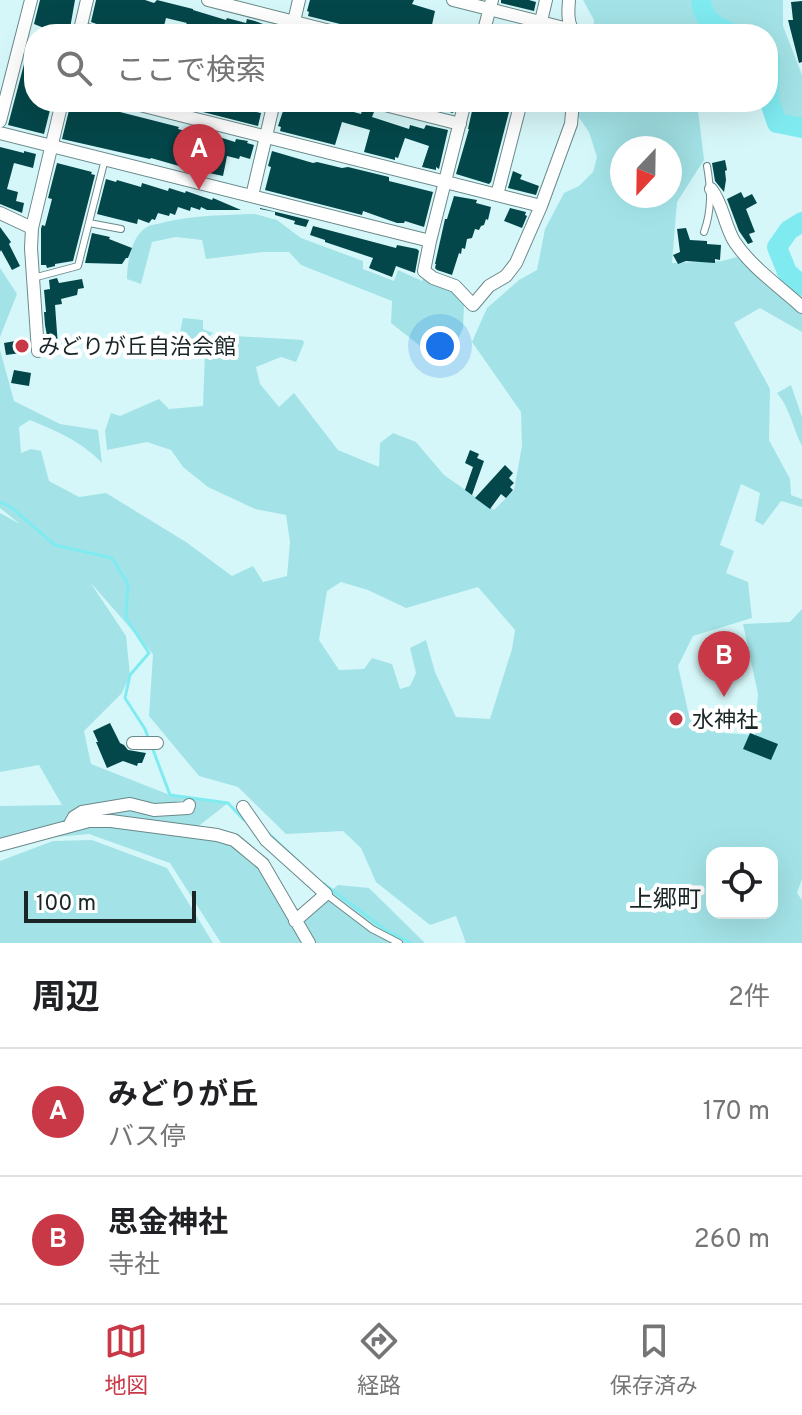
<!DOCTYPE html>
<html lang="ja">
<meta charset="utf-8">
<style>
:root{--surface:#fff;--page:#f6f6f6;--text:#202124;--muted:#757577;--line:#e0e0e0;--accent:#c83846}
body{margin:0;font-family:Overpass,"Noto Sans JP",sans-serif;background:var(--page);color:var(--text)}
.controls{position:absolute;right:24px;bottom:24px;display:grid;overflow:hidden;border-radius:16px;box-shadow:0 8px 32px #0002}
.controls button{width:72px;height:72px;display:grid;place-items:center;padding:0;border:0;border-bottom:2px solid var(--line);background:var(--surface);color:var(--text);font:40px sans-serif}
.compass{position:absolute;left:610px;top:136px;width:72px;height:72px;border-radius:50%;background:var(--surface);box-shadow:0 8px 32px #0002;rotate:202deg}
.scale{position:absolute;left:24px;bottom:20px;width:172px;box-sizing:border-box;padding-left:8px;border:4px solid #192526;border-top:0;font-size:22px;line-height:28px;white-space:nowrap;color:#192526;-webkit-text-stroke:6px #fff;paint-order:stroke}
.you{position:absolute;left:440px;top:346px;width:28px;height:28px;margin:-20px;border:6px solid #fff;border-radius:50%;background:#1a73e8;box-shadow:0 0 0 12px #1a73e833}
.badge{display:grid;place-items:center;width:52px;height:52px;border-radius:50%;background:var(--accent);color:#fff;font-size:26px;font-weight:700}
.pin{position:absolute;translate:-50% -66px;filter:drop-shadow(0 2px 4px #0008)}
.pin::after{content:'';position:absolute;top:42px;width:28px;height:24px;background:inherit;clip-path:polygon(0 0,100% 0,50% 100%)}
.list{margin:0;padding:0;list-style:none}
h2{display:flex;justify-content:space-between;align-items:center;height:104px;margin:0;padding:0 32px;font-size:34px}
h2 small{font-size:26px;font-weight:400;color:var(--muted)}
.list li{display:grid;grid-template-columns:52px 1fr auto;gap:24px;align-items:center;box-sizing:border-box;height:128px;padding:0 32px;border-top:2px solid var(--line)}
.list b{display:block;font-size:30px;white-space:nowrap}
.list p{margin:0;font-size:26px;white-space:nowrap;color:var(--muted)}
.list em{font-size:26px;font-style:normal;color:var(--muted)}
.icon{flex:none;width:44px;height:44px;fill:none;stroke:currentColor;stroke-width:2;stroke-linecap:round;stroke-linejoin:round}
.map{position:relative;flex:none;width:802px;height:943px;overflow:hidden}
.search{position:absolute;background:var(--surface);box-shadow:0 8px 32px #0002;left:24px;right:24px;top:24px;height:88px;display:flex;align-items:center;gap:20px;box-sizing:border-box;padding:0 28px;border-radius:32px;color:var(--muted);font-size:30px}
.sheet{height:360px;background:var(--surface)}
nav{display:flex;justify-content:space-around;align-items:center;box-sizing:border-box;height:112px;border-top:2px solid var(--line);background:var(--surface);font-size:22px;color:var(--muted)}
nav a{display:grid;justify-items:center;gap:4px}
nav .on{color:var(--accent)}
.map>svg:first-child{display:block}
.green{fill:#a3e3e7;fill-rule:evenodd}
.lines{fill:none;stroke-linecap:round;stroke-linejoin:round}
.stream{stroke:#7febf1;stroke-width:3}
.river{stroke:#7febf1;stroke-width:20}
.building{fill:#04474a}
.lane-casing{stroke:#6a898a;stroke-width:8}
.street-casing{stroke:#6a898a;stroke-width:14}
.lane{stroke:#fff;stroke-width:6}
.street{stroke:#fff;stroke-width:12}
.poi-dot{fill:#c83846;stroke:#fff;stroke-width:3}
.labels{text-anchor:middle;stroke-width:8;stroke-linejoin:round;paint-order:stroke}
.poi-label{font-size:22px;fill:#192526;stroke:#fff;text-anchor:start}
.neighbourhood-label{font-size:24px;fill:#192526;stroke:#fff}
</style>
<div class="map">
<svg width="802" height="943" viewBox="0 0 802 943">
<rect width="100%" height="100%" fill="#d6f7f9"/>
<path class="green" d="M583,0H697C698,17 707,27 722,34H593L594,20Z
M703,0H783V26L802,75V123L780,121L773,99V57L768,52V34H740L712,22L706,12Z
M577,102H697L704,160L677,202L672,263L722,261L737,257L802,314V332L760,308L734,323L770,389L769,440L790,479L791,495L802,499V507L781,501L763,525L755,521L760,493L741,484L720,545L734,551L726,573L748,582L752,618L693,636L678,666L690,720L724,733L755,735L758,694L743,624L790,622L802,609V879L797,893L802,900V943H466L456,916L430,925L376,882L361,848L343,831L286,834L238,787L199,776L149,716L153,654L90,582L126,636L130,675L122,693L84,731L91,764L170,795L228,803L191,832L217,835L263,864L295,920L338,885L369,888L425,943H221L170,863L89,834L0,842V806L62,805L39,765L0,772V513L20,524L0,508V350L14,401L60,424L98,430L102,463C81,441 58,432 30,420L19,427L21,453L31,449L41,451L49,481L79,497L106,493L186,542L232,576L253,566L263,582L287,576L290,542L286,515L255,509L208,487L183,467L171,450L147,442L107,450L105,431L111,413L120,416L159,399L169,409L203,406L205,352L226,339L235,336L303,340L304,343L296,362L281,357L256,367L260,384L279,407L294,393L338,450L379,467L380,443L393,433L416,442L444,475L494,510L514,490L522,446L521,412L472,342L487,308L519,280L537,270L545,229L564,193L579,186L593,172L597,157L589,132L576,113ZM622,148H670V196H622ZM341,582L368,590L406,608L478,587L515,630L512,649L490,719L456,717L435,672L426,640L410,648L416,673L410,686L400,689L392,664L372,658L364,669L339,670L319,640L327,591ZM712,853H772V913H712Z
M255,214L277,220L301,238L363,261V269L394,281L398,270L422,281L424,277L450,287L464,305L463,328L458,339L433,356L391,323L392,301L301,265L289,252H263L206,259L202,240L176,237L152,242L141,284L127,279C127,264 131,236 147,227C151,224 160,224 165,222C195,215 225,215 255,214Z
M0,268L17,294L0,337Z
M183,318L203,320V329L213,333L195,349L180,332Z
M791,385L802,417V446C793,429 790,408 777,393Z
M92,840L167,868L213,943H0V861L53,841Z"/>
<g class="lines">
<path class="stream" d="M0,502L11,507L55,545L112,558L128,584L126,618L149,653L130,675L125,698L145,729L149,740
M152,747L170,795L228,803L244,820L248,821
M268,833L300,863
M324,884L386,930L411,943"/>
<path class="river" d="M701,0C703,21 715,26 733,34
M768,56L770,58L769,100L777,123L802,128
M802,222L789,230L777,247L787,272L802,286"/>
</g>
<path class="building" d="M40,0H75L69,34L49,30L34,24Z
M96,0H145L154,3L157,0L193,9V10L226,20L227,18L246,23L247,19L255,21L263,24L262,26L282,31V34H231L207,28L206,31L186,24L187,23L166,18L162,34H125L91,22Z
M310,0H414L412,4L435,11L430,34H374L364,31L363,33L349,29L344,25L308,16L309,12L307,11Z
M501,0H529L536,2L534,11L501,3Z
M802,1V62L799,63L788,20H793L791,2Z
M504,24L529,31L528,34H492L495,25L503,27Z
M27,53L34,56V102H52L44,134L8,125Z
M71,102L120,112L179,127L178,129L199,135L200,131L235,142L236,139L248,141L247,143L254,145L250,159L240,156L239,159L227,156L223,176L186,168L151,158L150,159L62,139Z
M175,102H219L218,104L261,113L258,126L175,105Z
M286,102H317L361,114L364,103L367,109L374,112L372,117L409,129L410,125L424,129L426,125L448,130L439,169L436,167V170L422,167L429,146L405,138L398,158L395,157V160L364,152L370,130L342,122L335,145L280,131L281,127L278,126Z
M413,102H456L453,113Z
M474,102H504L511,104L491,182L489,184L456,174L469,129H468Z
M0,147L24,153V151L36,154L33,168L14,163L7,189L18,192L16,201L24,203L22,213L0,204Z
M272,151L313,163L317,162L342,168L348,167L389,177V181L433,192L424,227L405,221L404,223H397L363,211L362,215L265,190L271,167L268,166Z
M725,160L727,170L725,171L726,180L724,192L715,181L712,163Z
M57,163L92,172L91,174L95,175L73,261L55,264V266L47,268L46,265H41V229L42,225L45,226L52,199L48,198Z
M513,171L522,175L520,179L539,186L536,195L508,188Z
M106,179L116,182L117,180L141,187L142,183L168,191L169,188L185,193L186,191L212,200L213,198L241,210H207L201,207L200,210L191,207L190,211L178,207L175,215L170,213L169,216L158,213L155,220L152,219L149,223L138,219L137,224L97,214Z
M741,192L744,198L752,194L757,203L746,209L755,232L749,234L753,242L748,244L739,231L727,199Z
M454,196L477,200L476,203L491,207L488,220L486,219L484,225L481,226L479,230L475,229L472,238L467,239L465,249L462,248L461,254L459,253L452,275L437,270L435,268L436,264H435L445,219H447Z
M260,208L309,220L306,227L294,224L295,221L275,215V212L260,209Z
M510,208L526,212L525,215L527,216L522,228L504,221Z
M313,226L396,248L397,245L417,249L419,251L415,273L396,266L392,277L369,268L373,258L325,242V240L310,235Z
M0,227L11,242L9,244L20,266L12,270L1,250L0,252Z
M686,228L690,240L707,241V244L721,245L720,260L715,259V263L686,261L678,264L673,255L680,252L677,229Z
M92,233L110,237L109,239L132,248L128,258H126L122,264L85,263Z
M57,278L59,283L82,279L84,288L78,289L77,295L61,299L62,304L55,305L58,346L49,347L45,325L44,312H46L44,290L50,289L49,280Z
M26,339L28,352L6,355L4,343Z
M14,370L31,373L29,386L11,383Z
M470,450L479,454L477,458L484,461L472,495L465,490L473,467L465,463Z
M505,465L513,473L509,478L514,483L510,487L513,490L506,498L501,494L490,509L475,498Z
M110,723L120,743L124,745L128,750L146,753L142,763H138L137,766L123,761L107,768L96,742H98L93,731Z
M750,733L778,744L771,760L743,749Z"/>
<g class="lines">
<g class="lane-casing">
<path id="lane" d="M89,223L121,229
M704,232C712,210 711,189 707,166
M33,278L78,266L105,159
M326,894L372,929L399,943"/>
</g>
<g class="street-casing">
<path id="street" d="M208,0L342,34
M453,0L572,30
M569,0C568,12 567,24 575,34
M80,28L102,34
M79,34L87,0
M291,34L299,0
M483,34L492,0
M538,34L546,0
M128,102L541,206
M373,102L460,124
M465,102L430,241L424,271L433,278L455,286L473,305L489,286L506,276L516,263L541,206L571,124L573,102
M0,121L31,0
M0,133L430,241
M711,189C723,204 724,224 734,241C751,267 779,286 802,307
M497,195L521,102
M252,196L274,102
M0,213L32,228
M38,351L31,248L32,228L62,102
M133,743H157
M243,807L266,840L326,894L295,921
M69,826L74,817L82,812L130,804L154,810L188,808L189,805
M0,845L89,821H111L217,835L234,840L263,864L309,943"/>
</g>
<use href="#lane" class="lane"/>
<use href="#street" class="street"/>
</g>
<g class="poi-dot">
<circle cx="22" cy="346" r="8"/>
<circle cx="676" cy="719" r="8"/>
</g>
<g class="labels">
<g class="poi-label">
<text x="38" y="354">みどりが丘自治会館</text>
<text x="692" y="727">水神社</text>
</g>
<g class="neighbourhood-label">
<text x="665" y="907">上郷町</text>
</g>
</g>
</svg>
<div class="controls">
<button><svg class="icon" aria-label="locate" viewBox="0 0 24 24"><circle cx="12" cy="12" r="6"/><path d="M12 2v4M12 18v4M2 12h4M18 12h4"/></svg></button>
</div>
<svg class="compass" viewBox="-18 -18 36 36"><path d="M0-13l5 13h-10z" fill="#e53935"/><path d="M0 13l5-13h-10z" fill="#757577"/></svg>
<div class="scale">100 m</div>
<div class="you"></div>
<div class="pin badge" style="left:199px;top:190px">A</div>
<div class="pin badge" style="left:724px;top:697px">B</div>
<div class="search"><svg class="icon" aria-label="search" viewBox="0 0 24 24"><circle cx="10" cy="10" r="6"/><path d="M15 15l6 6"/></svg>ここで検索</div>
</div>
<section class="sheet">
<h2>周辺<small>2件</small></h2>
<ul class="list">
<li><span class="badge">A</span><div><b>みどりが丘</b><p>バス停</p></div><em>170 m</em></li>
<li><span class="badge">B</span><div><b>思金神社</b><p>寺社</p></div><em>260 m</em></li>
</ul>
</section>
<nav>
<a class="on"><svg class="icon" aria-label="map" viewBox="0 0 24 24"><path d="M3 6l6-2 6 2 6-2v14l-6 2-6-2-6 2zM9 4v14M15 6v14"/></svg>地図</a>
<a><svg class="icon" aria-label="directions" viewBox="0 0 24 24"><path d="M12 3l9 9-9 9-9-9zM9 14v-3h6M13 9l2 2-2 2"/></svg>経路</a>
<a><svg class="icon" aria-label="saved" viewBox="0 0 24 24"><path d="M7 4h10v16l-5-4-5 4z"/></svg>保存済み</a>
</nav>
